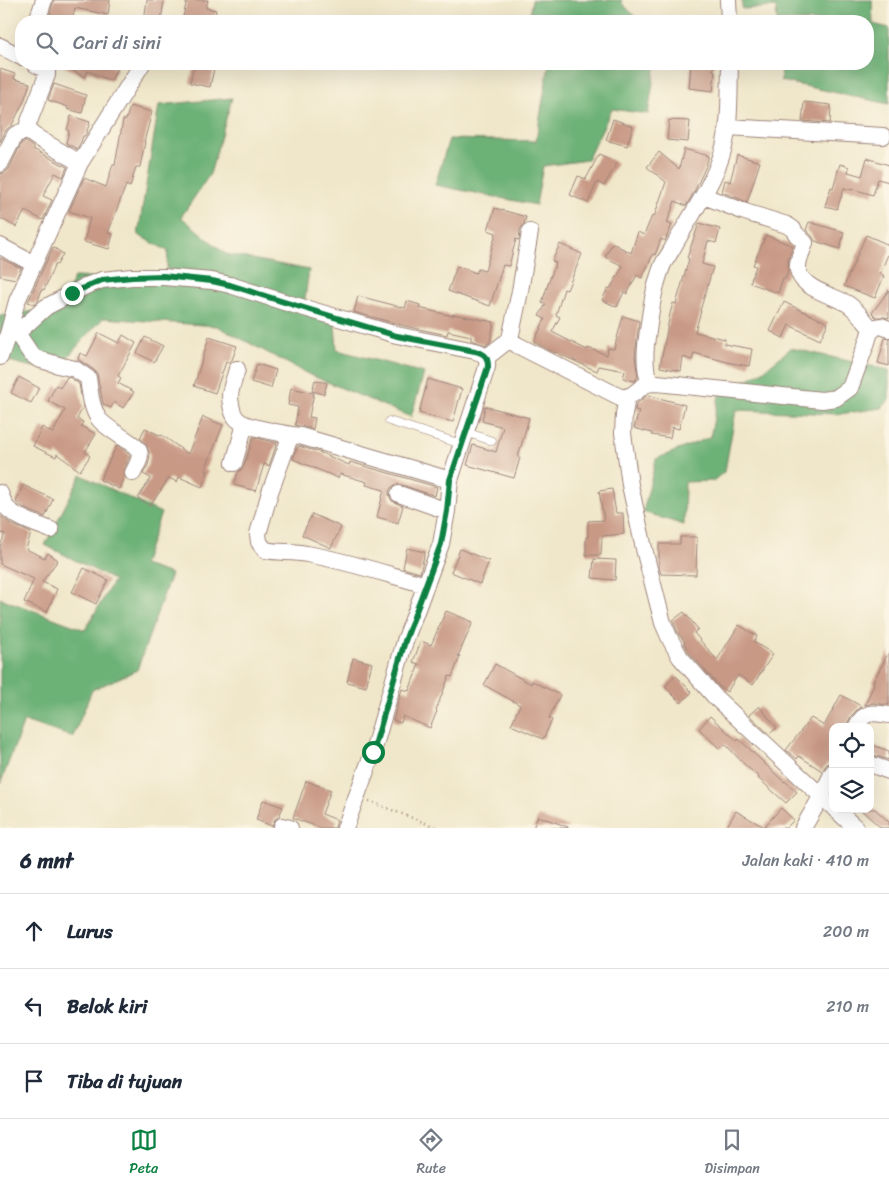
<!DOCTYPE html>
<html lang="id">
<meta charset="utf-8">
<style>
:root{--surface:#fff;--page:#f6f6f7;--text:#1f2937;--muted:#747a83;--line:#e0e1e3;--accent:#0b8043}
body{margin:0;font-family:Sriracha,sans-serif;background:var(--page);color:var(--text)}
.controls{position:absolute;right:15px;bottom:15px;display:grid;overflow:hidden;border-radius:10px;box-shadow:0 5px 20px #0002}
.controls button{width:45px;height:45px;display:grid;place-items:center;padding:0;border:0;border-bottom:1px solid var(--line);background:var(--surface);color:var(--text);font:25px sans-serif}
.stop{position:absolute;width:15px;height:15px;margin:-11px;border:4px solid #0b8043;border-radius:50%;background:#fff}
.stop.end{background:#0b8043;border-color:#fff;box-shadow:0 1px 5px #0008}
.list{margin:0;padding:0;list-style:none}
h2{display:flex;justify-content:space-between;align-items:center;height:65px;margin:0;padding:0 20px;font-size:21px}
h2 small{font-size:16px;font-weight:400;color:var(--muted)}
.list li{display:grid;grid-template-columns:32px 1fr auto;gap:15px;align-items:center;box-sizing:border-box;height:75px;padding:0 20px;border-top:1px solid var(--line)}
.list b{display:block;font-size:19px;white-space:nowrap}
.list em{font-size:16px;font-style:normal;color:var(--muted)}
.icon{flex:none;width:28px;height:28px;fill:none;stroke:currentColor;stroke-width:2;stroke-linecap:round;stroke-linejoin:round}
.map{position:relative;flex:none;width:889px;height:828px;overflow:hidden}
.search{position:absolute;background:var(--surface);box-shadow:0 5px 20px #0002;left:15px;right:15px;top:15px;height:55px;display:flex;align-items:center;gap:12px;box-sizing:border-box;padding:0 18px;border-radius:20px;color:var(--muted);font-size:19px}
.sheet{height:290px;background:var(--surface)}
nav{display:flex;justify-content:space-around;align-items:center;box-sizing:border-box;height:70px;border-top:1px solid var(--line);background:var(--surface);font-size:14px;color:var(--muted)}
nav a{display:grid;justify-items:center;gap:2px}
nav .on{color:var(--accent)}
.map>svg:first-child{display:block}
.forest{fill:#6cb176;stroke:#5b6850}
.building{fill:#c89985}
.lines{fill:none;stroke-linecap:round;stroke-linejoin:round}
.service-casing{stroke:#9d837a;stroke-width:9}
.minor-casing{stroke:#9d837a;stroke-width:18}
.path{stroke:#9d837a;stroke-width:2.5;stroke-dasharray:1 4;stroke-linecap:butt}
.service{stroke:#fff;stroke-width:8}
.minor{stroke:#fff;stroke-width:16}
.route{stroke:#0b8043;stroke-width:6}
</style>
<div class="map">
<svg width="889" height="828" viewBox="0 0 889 828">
<rect width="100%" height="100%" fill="#fcf5e5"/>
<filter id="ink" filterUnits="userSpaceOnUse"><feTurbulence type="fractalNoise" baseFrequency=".02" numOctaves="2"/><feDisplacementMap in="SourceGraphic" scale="10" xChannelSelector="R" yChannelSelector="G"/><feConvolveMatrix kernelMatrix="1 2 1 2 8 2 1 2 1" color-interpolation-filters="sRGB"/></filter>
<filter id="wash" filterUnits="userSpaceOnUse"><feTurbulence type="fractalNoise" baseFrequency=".0096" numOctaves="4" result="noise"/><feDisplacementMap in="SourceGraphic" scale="20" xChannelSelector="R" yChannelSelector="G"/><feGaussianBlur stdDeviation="1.12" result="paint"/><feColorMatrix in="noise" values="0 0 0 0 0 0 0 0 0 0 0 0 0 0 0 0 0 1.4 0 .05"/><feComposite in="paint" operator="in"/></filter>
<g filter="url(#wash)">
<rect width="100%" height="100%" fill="#f0e7ca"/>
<path class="forest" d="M532,0H622L621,2L639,21H529Z
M742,0H872L873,24L889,28V104L781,81L780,64H868V21H777L776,7L742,9Z
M549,64H656L648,114L612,109L587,160L543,166L536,205L435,185L449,139L536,141Z
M232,98L210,174L181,217L226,254L309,270L303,313L335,324L337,350L424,373L411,417L308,374L217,326L103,318L54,372L0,359V316L61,307L74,277L166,281L168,251L138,235L159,105Z
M791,348L889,370V400L882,408L839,414L736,410L725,471L713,481L685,482L684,525L643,512L656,459L710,437L719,395L763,371Z
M81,475L161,513L143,565L171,574L137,670L92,690L73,737L24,721L0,785V598L85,630L114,580L45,545Z"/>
<g id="blocks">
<path class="building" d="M54,0H110L108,15L75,8L72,21H48Z
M147,0H164L161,21H144Z
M187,0H208L206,8L216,10L214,21H182Z
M59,64H107L117,68L111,81L88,71L85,77Z
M196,64H215L210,87L190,83L193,69H195Z
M691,64H714L713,70L715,71L713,91L689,88Z
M0,69L15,74L14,79L30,83L24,101L12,125L6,130L0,142Z
M54,84L86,95L82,113L67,109L68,107L48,100Z
M804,102L831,105L830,123L802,121Z
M130,106L152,112L144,142H145L140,167H136L130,187L126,185L108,233L113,234L109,249L84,242L90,218L69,211L84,178L106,187L113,164L115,165L123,120H126Z
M71,116L90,122L86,134L85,136H83L81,142L77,149L66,143L69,131L67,130Z
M613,119L633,126L627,146L606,140Z
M669,120L690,121L688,142L667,140Z
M22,142H26L33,147V149L67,167L63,177L55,173L43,196L52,200L43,220L25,211L16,227L0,218V174L5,173L9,169Z
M684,149L709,156L706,166L694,192L686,206L675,201L667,223L672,225L665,241L661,239L655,255L653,254L642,278L637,275L627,294L624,292L617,307L602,300L608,288L610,289L623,266L605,257L612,243L631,253L638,232L644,235L652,216L654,217L666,182L647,167L659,152L679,169Z
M599,154L617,163L604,186L597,182L588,203L570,195L578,176L586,179Z
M737,155L760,162L747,202L722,192L725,180L730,182Z
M867,158L889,165V182L878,179L873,195L853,189V190L844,188L837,209L825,206L831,187L833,188L840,164L849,167L848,172L862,176Z
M495,208L526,217L524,224L520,230L519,240L516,239L509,266L503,265L490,306L448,291L457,266L476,273L478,269L485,271L496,233L488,230Z
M809,222L844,232L840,249L815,241L812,236L806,230Z
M699,223L720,229L716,243L708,241L702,264L713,267L700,311H701L695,332L725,339L724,344L752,349L749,366L731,363L694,353L692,360L683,357L681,371L660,367L670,314L673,303L676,304L689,259L687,258Z
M766,235L793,246L788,260V272L785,279L783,278L778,293L750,283L756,266L753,265Z
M866,235L889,245V252L880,274L884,276L875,298L844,286Z
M560,244L582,254L567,290L564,289L556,315L560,317L552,332L587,350L588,348L607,355L608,348L614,349L623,316L639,321L635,357L638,377L634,381L623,378L625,371L599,366L597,371L555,352V353L534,342L545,319L539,316L546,304L542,303L550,278L556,263L552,261Z
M53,247L63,254L57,265L55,264L44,290L42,289L38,301L34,304L28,302Z
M0,258L21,268L16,279L0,276Z
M889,290V318L884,317H876L872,313Z
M358,296L405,308L407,301L420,305L419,308L453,316V314L494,322L490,342L486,345L471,340V336L448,331L447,335L405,326L354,312Z
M784,302L828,323L820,340L789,325L783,338L770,331Z
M99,333L119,343L123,335L136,343L118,376L121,378L118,383L134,392L123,408L114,402L111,408L103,404L97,373L94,370L78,359L80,353L87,356Z
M145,337L163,346L154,362L137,353Z
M209,337L237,346L232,360L229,363L226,362L215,393L194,386Z
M885,338L889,339V366L878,363Z
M257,364L276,370L271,388L251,382Z
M19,377L39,388L31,403L11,393Z
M67,377L71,378L79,384L83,407L77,419L83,422L81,426L96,434L85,452L90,456L80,471L57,454L56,457L33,446L42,427L53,433L65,410L48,401L56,385L60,388Z
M428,379L462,389L453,422L419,413Z
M315,380L327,383L324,394L312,391Z
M291,388L314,393L309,417L315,418L313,429L295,425L298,407L288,405Z
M648,395L685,405L679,429L672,427L670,438L652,435V433L634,428L639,411L635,410L636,404Z
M485,406L529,418L518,457L520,458L514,478L467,465L473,445L496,452L503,427L482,421Z
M203,417L223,425L205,470L208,471L202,487L179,477L177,482L169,478L150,506L138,498L151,478L143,474L148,465L150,456L147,446L140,438L145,428L161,436L162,435L188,454Z
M253,437L277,443L269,466L264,464L256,491L234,485L238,472L241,470L244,466Z
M117,445L130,455L124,469V477L119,489L100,480Z
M298,446L319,452L349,465L350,462L437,487L435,496L402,485L397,484L392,487L389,491V495L392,501L403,506L398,523L377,517L384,490L366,485L367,482L340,474L338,478L293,459Z
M23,485L53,499L45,517L26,509L16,502Z
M612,489L616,513H623L624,534L602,536L601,555H586V537H588V521L604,520L599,491Z
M312,514L341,527L331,548L302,535Z
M0,516L11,524L31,533L26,549L45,558L48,553L58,560L42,582L57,589L47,612L24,602L34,579L0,564V546L5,534L0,532Z
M680,537H697L696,575L661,574L659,568V544H680Z
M407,548L425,552L420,573L403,568Z
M460,549L489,561L480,584L451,572Z
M594,559L616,560L615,580L592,578Z
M84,568L108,580L96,604L72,592Z
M446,611L473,622L458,656H460L452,677L449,676L436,710L437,711L430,728L403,716L401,723L393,720L402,689L409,691L419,664L413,662L421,641L431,645Z
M684,612L698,629L694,633L717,660L739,625L757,636L754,642L773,654L753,685L738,675L727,692L719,686L688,651L684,643L685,642L678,633L673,620Z
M889,652V705L873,703L865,705L874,684L873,682Z
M353,658L372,663L366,687L347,682Z
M495,664L531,684L532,681L560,695L549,718L552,720L543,739L511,725L520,705L484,685Z
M675,675L692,692L681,703L665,687Z
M841,695L861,706L851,716L846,727H833V762L827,764L822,771L799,756L797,759L786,750L811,718L824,726Z
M759,706L777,728L769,734L749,715Z
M710,716L737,741L739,739L784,782L785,781L797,792L786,803L758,778L759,777L744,764L725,744L720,749L699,729Z
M870,744L889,751V760L870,754Z
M306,781L331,790L322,814L337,820L335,828H321L293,818Z
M263,800L283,807L279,816L275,819L272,826L256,820Z
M781,808L794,820L786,828H726L736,811L764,827Z
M860,809H875L889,822V828H881Z
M538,816L568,827V828H533Z"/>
</g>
</g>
<g filter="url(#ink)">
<use href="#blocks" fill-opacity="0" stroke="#9d837a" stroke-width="1"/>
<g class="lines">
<g class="service-casing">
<path id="service" d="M389,421L461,444
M466,432L492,441"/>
</g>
<g class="minor-casing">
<path id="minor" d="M728,0L729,21
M37,21L44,0
M0,46L21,57
M35,64L47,70V75L28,124L29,132L36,137L80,163
M728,127L883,136
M0,164L15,135L21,132H29
M704,196L745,212L787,225L793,229L796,234L805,243C802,253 795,263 799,273C804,289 834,296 848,304C857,310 865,321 872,330
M0,246L34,264
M17,333L31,354L38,359L62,366L75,369L88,378C90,391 91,408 99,419C107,430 136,443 139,451C142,458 136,466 133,473
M8,334L17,301L80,163L142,64
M510,339L517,345L620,397C633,398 635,391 645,385C649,383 653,383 657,383L822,400L836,398L850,388L867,342L870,332L876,327L881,326L889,329
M0,357L8,334L17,333L46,307L86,286L102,280L132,277H163L212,281L230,285L284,302L397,335L475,351C485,354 488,356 487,367L450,480L447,511L441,544L405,641L373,752L345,828
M487,357L510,339L520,291L530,232
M237,369C235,377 231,387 230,395C230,402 232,413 236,418C243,427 280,433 292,435L300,436L450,480
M650,383C643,367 645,348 648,331C651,308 654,286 663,264C665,260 668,256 671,251C688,219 711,189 722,154C731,125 729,94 730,64
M627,397L624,414L623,433L630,485L645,553L663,623L670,639L680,657L716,698L833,807
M292,435L289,440L270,492L258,534L259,542L265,550C279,553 293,551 307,554C347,561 386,574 426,585
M234,463L245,424
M0,493C2,498 4,504 7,508C16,518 39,525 51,530
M399,494L447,511
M856,727C864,711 872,712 889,715
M870,764L889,771
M835,809L856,828
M282,826L290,828
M803,828L821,797L833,772"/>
</g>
<path class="path" d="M369,801L438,828"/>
<use href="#service" class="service"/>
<use href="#minor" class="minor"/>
</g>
</g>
<g class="lines" filter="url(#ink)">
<path class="route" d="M72,293L102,280L132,277L163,276L212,281L230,285L284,302L397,336L475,351C485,354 488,356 488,367L450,480L447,511L441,544L405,641L373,752"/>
</g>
</svg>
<div class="controls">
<button><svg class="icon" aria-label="locate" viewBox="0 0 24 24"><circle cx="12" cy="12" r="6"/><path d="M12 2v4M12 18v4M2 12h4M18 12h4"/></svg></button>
<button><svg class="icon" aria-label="layers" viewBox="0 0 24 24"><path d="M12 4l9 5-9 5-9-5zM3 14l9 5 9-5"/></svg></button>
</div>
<div class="stop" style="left:373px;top:752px"></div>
<div class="stop end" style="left:72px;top:293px"></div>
<div class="search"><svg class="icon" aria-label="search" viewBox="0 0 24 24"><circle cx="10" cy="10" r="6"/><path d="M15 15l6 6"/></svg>Cari di sini</div>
</div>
<section class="sheet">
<h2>6 mnt<small>Jalan kaki · 410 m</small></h2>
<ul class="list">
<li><svg class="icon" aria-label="ahead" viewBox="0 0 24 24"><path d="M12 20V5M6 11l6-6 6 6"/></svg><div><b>Lurus</b></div><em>200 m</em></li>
<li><svg class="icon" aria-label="left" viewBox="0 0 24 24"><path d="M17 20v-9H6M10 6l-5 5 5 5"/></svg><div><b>Belok kiri</b></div><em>210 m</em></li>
<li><svg class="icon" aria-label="arrive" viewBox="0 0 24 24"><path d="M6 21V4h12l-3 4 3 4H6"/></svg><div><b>Tiba di tujuan</b></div></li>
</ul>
</section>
<nav>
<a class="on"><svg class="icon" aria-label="map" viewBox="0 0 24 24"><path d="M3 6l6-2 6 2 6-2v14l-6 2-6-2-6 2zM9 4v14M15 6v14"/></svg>Peta</a>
<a><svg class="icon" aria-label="directions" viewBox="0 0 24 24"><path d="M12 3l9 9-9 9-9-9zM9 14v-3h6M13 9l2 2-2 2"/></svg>Rute</a>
<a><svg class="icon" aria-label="saved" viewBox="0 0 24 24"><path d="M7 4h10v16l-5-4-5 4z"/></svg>Disimpan</a>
</nav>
